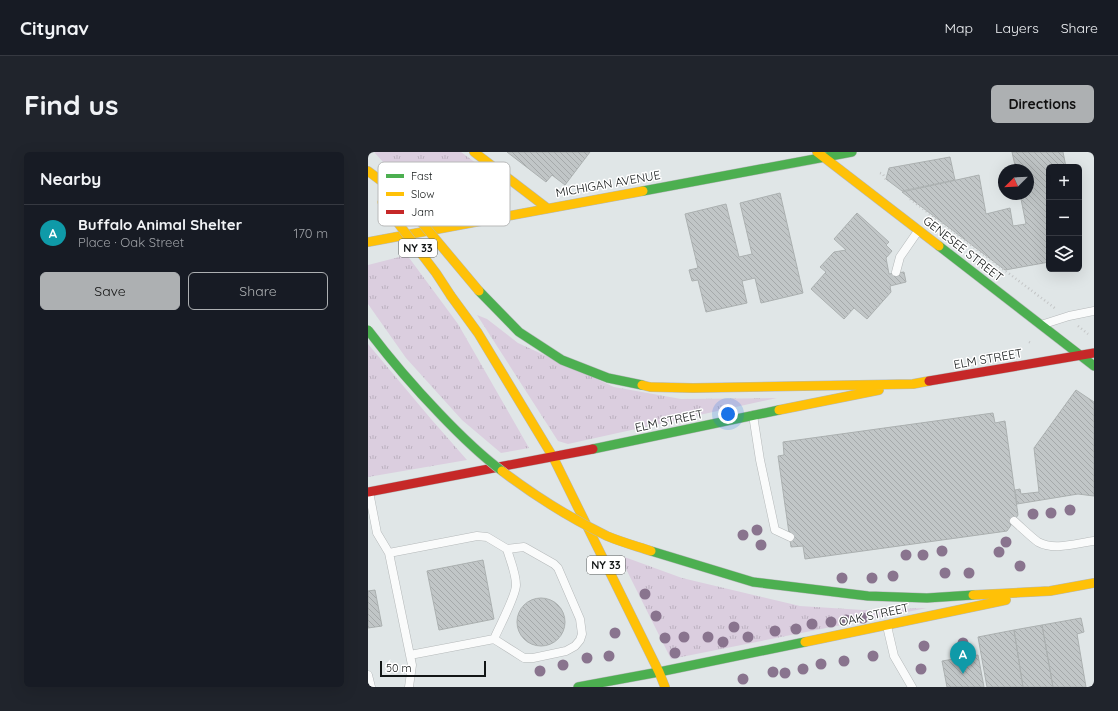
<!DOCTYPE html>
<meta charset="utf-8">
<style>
:root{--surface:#171b24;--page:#20242c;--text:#f1f3f6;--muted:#9ea1a6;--line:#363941;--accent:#adb0b2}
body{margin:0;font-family:Quicksand,sans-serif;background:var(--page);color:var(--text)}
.controls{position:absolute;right:12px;top:12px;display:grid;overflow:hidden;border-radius:6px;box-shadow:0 4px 16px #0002}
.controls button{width:36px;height:36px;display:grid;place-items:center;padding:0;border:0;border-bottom:1px solid var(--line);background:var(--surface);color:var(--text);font:20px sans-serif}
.compass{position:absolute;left:630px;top:12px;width:36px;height:36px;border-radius:50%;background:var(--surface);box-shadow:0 4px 16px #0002;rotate:246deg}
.scale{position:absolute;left:12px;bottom:10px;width:106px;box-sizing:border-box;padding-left:4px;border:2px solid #121616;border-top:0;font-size:11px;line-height:14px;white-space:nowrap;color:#121616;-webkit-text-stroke:3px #fff;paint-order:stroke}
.you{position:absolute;left:360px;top:262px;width:14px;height:14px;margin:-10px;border:3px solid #fff;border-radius:50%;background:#1a73e8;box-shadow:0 0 0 6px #1a73e833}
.badge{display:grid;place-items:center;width:26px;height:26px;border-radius:50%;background:var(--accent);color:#fff;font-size:13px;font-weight:700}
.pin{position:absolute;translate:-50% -33px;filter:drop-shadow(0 1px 2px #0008)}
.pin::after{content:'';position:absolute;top:21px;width:14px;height:12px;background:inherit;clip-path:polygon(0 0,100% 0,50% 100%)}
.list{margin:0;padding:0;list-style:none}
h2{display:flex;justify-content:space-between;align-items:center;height:52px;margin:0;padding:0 16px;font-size:17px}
h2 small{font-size:13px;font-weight:400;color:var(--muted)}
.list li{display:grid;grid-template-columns:26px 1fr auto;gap:12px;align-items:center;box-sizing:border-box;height:56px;padding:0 16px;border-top:1px solid var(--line)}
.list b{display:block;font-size:15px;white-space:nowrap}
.list p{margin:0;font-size:13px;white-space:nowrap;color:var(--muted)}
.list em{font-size:13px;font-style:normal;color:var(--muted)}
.actions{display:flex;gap:8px;padding:12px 16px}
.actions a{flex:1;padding:9px 0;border:1px solid var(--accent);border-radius:6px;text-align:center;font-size:14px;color:var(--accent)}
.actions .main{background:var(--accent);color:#111}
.icon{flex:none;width:22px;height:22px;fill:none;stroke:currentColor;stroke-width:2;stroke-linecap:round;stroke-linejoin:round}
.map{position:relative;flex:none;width:726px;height:535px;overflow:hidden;border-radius:6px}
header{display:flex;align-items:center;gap:24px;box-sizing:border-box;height:56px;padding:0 20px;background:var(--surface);border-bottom:1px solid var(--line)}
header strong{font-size:19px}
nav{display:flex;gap:22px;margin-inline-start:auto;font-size:14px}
.intro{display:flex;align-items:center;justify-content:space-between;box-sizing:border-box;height:96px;padding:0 24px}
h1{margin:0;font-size:28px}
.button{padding:10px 18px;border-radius:6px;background:var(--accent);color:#111;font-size:14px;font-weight:700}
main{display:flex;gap:24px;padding:0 24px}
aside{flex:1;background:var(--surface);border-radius:6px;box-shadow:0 4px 16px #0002}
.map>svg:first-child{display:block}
.grass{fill:url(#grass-tufts)}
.building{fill:url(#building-back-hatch);stroke:#abb0b0}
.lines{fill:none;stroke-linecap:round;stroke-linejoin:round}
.lane-casing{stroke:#b5b9ba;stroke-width:9}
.fast-casing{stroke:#b5b9ba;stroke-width:10}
.slow-casing{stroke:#b5b9ba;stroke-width:10}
.jam-casing{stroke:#b5b9ba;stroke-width:10}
.path{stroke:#c3c5c6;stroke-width:2.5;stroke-dasharray:1 3;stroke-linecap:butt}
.lane{stroke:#fafbfb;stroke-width:8}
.fast{stroke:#4caf50;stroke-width:9}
.slow{stroke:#ffc107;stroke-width:9}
.jam{stroke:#c62828;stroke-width:9}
.fast-bridge-casing{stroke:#b5b9ba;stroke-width:10;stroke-linecap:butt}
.slow-bridge-casing{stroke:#b5b9ba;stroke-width:10;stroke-linecap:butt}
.fast-bridge{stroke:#4caf50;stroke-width:9}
.slow-bridge{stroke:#ffc107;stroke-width:9}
.tree{fill:#89748e}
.labels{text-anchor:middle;stroke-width:3;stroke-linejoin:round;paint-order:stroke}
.shield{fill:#fff;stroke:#595c5c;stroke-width:1}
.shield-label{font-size:11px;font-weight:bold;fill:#121616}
.street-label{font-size:12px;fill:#121616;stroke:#fff}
.key{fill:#fff;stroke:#b8b9b9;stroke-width:1}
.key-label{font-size:11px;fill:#121616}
</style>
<header>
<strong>Citynav</strong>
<nav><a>Map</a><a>Layers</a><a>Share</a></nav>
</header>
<div class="intro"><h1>Find us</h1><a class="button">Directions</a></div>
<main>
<aside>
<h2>Nearby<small></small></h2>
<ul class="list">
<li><span class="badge" style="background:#0f9aa8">A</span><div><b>Buffalo Animal Shelter</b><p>Place · Oak Street</p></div><em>170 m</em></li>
</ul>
<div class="actions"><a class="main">Save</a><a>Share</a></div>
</aside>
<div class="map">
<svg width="726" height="535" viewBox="0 0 726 535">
<defs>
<pattern id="grass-tufts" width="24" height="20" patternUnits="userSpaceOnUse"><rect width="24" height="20" fill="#dbcedf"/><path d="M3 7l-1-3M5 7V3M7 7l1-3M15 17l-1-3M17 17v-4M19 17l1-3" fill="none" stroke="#bbb0bf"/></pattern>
<pattern id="building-back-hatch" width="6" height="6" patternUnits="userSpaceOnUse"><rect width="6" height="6" fill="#c1c6c7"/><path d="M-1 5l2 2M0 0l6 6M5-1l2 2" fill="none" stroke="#a5a9aa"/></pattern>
</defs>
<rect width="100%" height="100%" fill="#e0e6e7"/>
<path class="grass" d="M6,0H93L112,14L143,43L56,61L25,21Z
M39,103L90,172L161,296L133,301L94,268L38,206L0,152V113Z
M109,163L119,167L150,191L246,235L313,247L409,246L200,292L190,289Z
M0,192L63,267L99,308L0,325Z
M251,403L314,426L432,454L495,458L559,456L303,507Z"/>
<path class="building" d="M139,0H222L197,33L184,23L178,30Z
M644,0H695L698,15H681V110L637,118L534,40L611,23L618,62L642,56L645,74L658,72L652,42H660V18H648Z
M582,5L587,28L534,39L518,27L521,16Z
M412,41L435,141L393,151L387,126L374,129L379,151L338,160L330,128L324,129L321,118L330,116L317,62L358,52L371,105L384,102L372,51Z
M489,61L521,90L518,93L524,99L518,106L521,122L536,120L538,130L522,134L523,140L499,167L486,156L476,167L443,137L458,120L452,115L466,100L478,98L466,87Z
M708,238L726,250V344L710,342L649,352L647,338L652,337L653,342L671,340L666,296Z
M625,261L627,271L637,269L650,363L639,379L437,407L435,394L423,395L410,304L416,303L415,290Z
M115,408L126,467L71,478L59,419Z
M7,438L14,474L0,476V439Z
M149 470a24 24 0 1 1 48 0a24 24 0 1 1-48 0Z
M713,466L716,480L709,482L718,535H685L674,473Z
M674,473L685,535H655L646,478Z
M646,478L655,535H619L610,485Z
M610,503L616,535H579L574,509Z"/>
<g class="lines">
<g class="lane-casing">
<path id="lane" d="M528,120L532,105L550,79
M676,172L701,164L726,159
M385,263L392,308L407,378L422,385
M1,340L9,381L21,401L44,513L41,535
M646,369C654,376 662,384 670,390C686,399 709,391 726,389
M21,401L109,384L119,385L139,397C142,408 148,421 148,433C148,444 131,475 126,487L42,503
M519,474L526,504L544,535
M126,487L156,506H165L198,499L207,494L212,488L214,482L212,467L190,416L186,412L156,395L139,397
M0,523L3,535"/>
</g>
<g class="fast-casing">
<path id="fast" d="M275,39L484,0
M571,94L726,214
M111,139L151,180L194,208L240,226L274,233
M225,297L411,258
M283,399L385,430L500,444L559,446L605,443
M210,535L291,520L437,490"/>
</g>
<g class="slow-casing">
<path id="slow" d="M106,0L179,56
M449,0L571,94
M0,19L28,40
M0,90L275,39
M83,144L110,181L185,305
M274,233L282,235L325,236L545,232L561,229
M411,258L511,238
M185,305L291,520L297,535
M605,443L682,439L726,431
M437,490L638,448"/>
</g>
<g class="jam-casing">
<path id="jam" d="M561,229L726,201
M0,340L225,297"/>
</g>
<path class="path" d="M512,21L515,22L519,30
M542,47L688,157
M710,174L720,182
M661,190L663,191"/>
<use href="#lane" class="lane"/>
<use href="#fast" class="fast"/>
<use href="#slow" class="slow"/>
<use href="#jam" class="jam"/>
<g class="fast-bridge-casing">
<path id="fast-bridge" d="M0,178C22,207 46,235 71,261C91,282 111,302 134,319"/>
</g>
<g class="slow-bridge-casing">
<path id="slow-bridge" d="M28,40L111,139
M14,50L68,121L83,144
M134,319C167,344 202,366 239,384C253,390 268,394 283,399"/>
</g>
<use href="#fast-bridge" class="fast-bridge"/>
<use href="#slow-bridge" class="slow-bridge"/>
</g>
<g class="tree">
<circle cx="702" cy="358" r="5.5"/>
<circle cx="683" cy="361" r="5.5"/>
<circle cx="665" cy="362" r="5.5"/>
<circle cx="389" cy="378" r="5.5"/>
<circle cx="375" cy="383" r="5.5"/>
<circle cx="638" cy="390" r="5.5"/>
<circle cx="393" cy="393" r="5.5"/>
<circle cx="574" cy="399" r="5.5"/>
<circle cx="631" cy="400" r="5.5"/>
<circle cx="538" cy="403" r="5.5"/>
<circle cx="555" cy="403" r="5.5"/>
<circle cx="652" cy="414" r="5.5"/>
<circle cx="577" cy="421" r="5.5"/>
<circle cx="601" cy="421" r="5.5"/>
<circle cx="525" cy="424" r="5.5"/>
<circle cx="474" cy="426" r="5.5"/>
<circle cx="504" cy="426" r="5.5"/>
<circle cx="277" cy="442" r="5.5"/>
<circle cx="288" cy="464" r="5.5"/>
<circle cx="495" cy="466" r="5.5"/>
<circle cx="478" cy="468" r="5.5"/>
<circle cx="463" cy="470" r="5.5"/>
<circle cx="444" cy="472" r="5.5"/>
<circle cx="366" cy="475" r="5.5"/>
<circle cx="428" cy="477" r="5.5"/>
<circle cx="407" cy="479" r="5.5"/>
<circle cx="247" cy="481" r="5.5"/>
<circle cx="316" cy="485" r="5.5"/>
<circle cx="340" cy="485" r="5.5"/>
<circle cx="380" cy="485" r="5.5"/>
<circle cx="297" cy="486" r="5.5"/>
<circle cx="355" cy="490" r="5.5"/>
<circle cx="595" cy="491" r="5.5"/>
<circle cx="556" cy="494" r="5.5"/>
<circle cx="307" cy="501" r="5.5"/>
<circle cx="241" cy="504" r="5.5"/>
<circle cx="505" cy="504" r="5.5"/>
<circle cx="219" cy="506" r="5.5"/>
<circle cx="476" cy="509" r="5.5"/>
<circle cx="453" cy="512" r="5.5"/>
<circle cx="195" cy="513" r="5.5"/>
<circle cx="435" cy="517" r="5.5"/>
<circle cx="553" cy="517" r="5.5"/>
<circle cx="172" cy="519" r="5.5"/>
<circle cx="405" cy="520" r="5.5"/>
<circle cx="417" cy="521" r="5.5"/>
<circle cx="375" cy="527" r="5.5"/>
</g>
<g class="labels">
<g class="shield">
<rect x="31" y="87" width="38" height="18" rx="3"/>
<rect x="219" y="404" width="38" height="18" rx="3"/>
</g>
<g class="shield-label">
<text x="50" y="100">NY 33</text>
<text x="238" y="417">NY 33</text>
</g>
<g class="street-label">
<text transform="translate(240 32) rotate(-10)" y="4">MICHIGAN AVENUE</text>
<text transform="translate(595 97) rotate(38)" y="4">GENESEE STREET</text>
<text transform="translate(620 207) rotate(-10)" y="4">ELM STREET</text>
<text transform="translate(301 269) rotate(-12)" y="4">ELM STREET</text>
<text transform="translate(506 463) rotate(-12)" y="4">OAK STREET</text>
</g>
</g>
<rect x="10" y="10" width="132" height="64" rx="6" class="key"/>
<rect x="18" y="22" width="18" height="4" fill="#4caf50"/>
<rect x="18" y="40" width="18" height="4" fill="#ffc107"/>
<rect x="18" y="58" width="18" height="4" fill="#c62828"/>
<g class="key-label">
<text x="43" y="28">Fast</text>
<text x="43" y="46">Slow</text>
<text x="43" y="64">Jam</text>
</g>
</svg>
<div class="controls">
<button>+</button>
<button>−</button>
<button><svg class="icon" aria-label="layers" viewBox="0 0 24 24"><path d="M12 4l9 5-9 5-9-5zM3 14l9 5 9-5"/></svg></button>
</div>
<svg class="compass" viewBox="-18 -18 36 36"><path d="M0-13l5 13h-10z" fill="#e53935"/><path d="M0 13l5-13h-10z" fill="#9ea1a6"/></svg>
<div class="scale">50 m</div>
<div class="you"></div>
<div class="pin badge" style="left:595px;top:522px;background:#0f9aa8">A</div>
</div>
</main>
